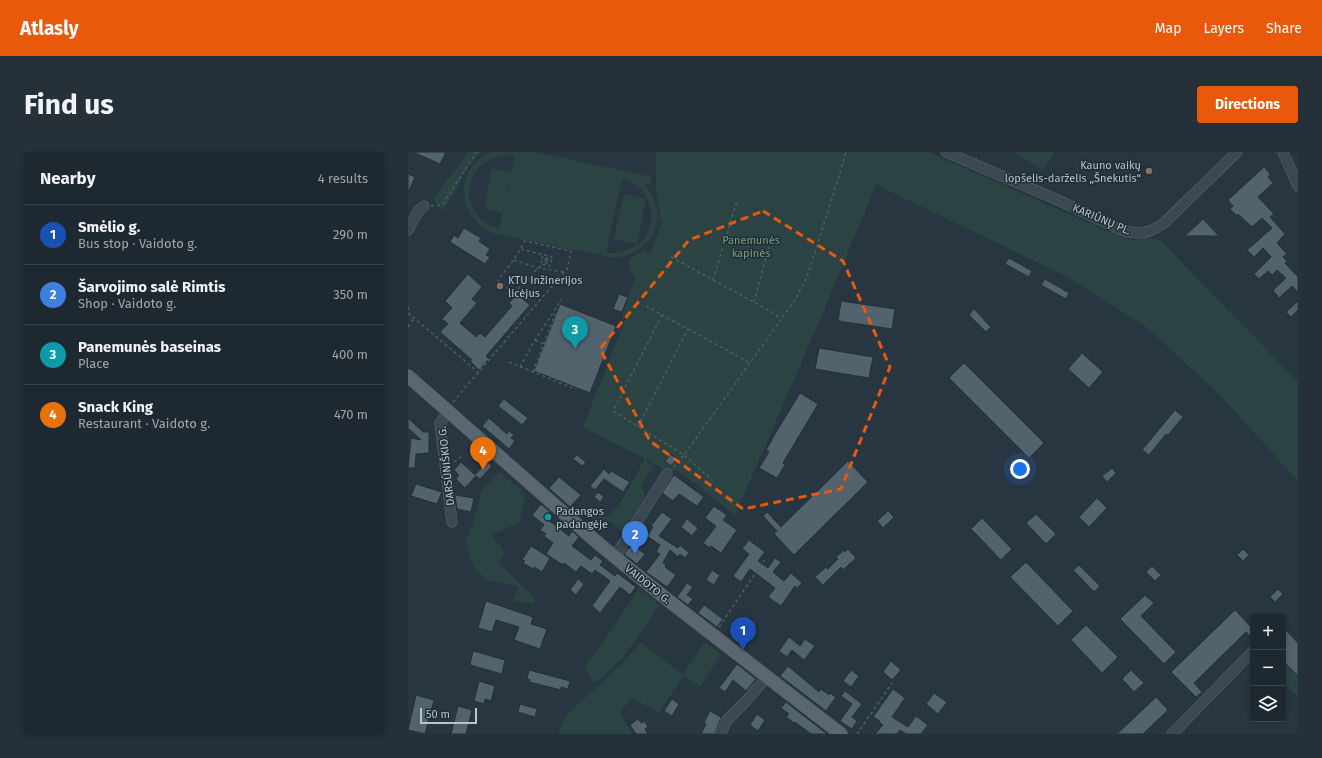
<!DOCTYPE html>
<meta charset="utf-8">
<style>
:root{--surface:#1e2831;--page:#263039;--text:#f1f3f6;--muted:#a1a6ab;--line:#3c444d;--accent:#ea580c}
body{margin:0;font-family:"Fira Sans",sans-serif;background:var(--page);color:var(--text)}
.controls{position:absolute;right:12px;bottom:12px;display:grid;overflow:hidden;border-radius:4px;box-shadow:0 2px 6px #0003}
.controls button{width:36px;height:36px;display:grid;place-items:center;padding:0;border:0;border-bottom:1px solid var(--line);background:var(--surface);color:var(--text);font:20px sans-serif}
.scale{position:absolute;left:12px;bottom:10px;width:57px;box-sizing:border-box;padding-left:4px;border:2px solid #b9c3cb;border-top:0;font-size:11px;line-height:14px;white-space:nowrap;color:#b9c3cb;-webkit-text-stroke:3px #212d37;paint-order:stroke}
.you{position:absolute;left:612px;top:317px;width:14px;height:14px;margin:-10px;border:3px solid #fff;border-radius:50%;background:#1a73e8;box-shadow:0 0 0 6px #1a73e833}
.badge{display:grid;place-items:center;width:26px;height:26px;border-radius:50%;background:var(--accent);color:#fff;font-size:13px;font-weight:700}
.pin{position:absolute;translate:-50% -33px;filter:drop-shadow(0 1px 2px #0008)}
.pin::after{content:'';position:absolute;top:21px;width:14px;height:12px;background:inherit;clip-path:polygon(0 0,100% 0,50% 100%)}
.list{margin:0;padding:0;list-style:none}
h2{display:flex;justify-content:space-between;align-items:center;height:52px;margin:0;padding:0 16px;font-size:17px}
h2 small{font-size:13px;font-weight:400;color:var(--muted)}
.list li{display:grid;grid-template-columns:26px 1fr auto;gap:12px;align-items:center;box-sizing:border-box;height:60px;padding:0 16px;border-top:1px solid var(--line)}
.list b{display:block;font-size:15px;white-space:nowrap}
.list p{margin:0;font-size:13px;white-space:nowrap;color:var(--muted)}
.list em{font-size:13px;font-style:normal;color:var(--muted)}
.icon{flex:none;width:22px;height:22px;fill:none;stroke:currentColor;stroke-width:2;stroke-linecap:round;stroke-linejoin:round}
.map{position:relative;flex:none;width:890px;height:582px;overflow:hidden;border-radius:4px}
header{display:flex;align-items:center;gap:24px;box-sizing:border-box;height:56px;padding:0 20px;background:var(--accent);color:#fff}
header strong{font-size:19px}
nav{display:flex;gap:22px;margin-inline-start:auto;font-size:14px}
.intro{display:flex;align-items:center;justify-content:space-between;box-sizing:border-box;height:96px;padding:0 24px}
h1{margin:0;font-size:28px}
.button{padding:10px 18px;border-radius:4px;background:var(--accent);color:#fff;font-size:14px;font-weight:700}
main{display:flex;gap:24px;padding:0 24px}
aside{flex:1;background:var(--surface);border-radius:4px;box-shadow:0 2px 6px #0003}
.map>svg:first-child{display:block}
.green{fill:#2b4443;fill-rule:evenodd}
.building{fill:#53636e;stroke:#232f39}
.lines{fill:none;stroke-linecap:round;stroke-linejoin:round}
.minor-casing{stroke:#5a666f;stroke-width:11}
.major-casing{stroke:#46515b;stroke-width:14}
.path{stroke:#4a6060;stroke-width:1.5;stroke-dasharray:3 3;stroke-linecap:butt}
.minor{stroke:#3c4851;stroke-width:10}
.major{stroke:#5a6771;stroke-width:13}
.marked{fill:none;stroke:#e8590c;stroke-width:3;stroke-dasharray:8 5;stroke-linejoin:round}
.education-dot{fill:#8d6e63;stroke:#212d37;stroke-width:1.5}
.culture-dot{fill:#0f9aa8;stroke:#212d37;stroke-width:1.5}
.labels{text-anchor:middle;stroke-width:3;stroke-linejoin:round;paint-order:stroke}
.poi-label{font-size:11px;fill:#b9c3cb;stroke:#212d37;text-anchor:start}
.street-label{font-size:11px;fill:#b9c3cb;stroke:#212d37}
.park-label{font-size:11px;fill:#78a07c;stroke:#212d37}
</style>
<header>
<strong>Atlasly</strong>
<nav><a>Map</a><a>Layers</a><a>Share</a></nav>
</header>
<div class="intro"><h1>Find us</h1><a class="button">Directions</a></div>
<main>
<aside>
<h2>Nearby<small>4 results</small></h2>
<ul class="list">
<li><span class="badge" style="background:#1a4fb4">1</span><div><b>Smėlio g.</b><p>Bus stop · Vaidoto g.</p></div><em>290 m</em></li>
<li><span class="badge" style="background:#3f7fe0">2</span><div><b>Šarvojimo salė Rimtis</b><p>Shop · Vaidoto g.</p></div><em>350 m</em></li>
<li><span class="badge" style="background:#0f9aa8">3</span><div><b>Panemunės baseinas</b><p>Place</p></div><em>400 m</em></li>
<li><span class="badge" style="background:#e8710a">4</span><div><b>Snack King</b><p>Restaurant · Vaidoto g.</p></div><em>470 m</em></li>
</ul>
</aside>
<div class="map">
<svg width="890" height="582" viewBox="0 0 890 582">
<rect width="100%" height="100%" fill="#283641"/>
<path class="green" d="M60,0H73L61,13L36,58L32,56L25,47Z
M85,0H126L244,25L242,33L236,32C263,62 247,101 207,106L88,82C48,69 44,14 85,0ZM96,3L107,4L91,77C49,64 52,10 96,3ZM214,27C250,35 254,86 219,98C212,101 205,102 198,100Z
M248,0H520L713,85L726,88L742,86L752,88L890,230V329L812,243L737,174L660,125L473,35L469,30L414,163L327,363L269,318L261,320L240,309L239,311L246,314L233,333L238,349L216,381L204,370L194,368L191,371L181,364L172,362L187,359L200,365L212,351L237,307L175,275L218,166L214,164L227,126C217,109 219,107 236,98L242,103L255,69L251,67L252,56L248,41Z
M607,0H645L646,1L636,18L606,1Z
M84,17L103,21L94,60L76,56Z
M216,42L238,47L229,92L206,87Z
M91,320L112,337L117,346L111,371L83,383L97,401L91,411L126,445V451L105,449L111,435L79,428L65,414L58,390L69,359L73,339Z
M231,436L251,453L229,486L214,506L191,528L189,529H184L177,514L197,488Z
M232,490L275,523L297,490L313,502L292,535L275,523L251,561L223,545L212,562L225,582H150L157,566L163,559L215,511Z
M875,509L890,524V545L875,530Z"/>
<path class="building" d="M5,0H38L32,12Z
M856,15L862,22L860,25L865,31L850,45L866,62L862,65L877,82L869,91L879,102L875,105L879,109L877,111L890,125V140L884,134L871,146L865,138L878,126L869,118L864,123L860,119L851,127L846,122L863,105L855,96L846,105L839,98L864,76L854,66L844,75L830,62L829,64L822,57L825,54L820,48Z
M0,22L7,25L0,41Z
M795,67L811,84H777Z
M56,76L73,86L71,89L82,97L78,103L82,105L77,112L42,90L46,83L50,86Z
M601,106L624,119L621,125L597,112Z
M60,122L74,135L64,147L69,151L52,171L68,185L72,181L77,185L104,154L101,151L109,142L122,153L78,204L81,207L71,218L62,209L64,208L32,180L40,172L34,167L44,156L37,149Z
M637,127L661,141L658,147L633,133Z
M211,142L220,145L214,160L205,157Z
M433,149L487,157L484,177L430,169Z
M890,149V158L883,165L878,160Z
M152,152L208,174L182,241L126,219Z
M566,157L583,175L578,180L561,163Z
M411,196L465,205L461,226L407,217Z
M674,201L695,220L681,236L660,217Z
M556,211L636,291L621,306L541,226Z
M392,241L410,252L375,311L377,313L369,326L351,316L361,300L358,298L364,288V287Z
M96,247L120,266L114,273L90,254Z
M767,258L775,265L760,283L758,282L741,303L734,298Z
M0,266L15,280H21V301L8,302L7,316H0L3,286L13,288L0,276Z
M81,266L99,282L101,279L106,283L103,286L107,289L101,297L74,274Z
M262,302L268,306L264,314L257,310Z
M169,303L178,310L174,314L165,307Z
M79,309L84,314L72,327L68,324L57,336L48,327L51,323L46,318L53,310L67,323Z
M440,309L460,330L386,403L366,382L369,379L355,364L359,360L373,375Z
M704,316L708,321L699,330L694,324Z
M196,317L201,322L203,319L222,330L215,340L196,327L187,338L182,334Z
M266,323L296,345L289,354L271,342L265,349L254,341Z
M151,325L173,343L162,355L141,336Z
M8,332L34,340L29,352L3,344Z
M190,340L196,345L192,350L186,345Z
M47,343L66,346L63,360L49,357Z
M689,346L699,356L681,375L671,365Z
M133,352L143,361L139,367L161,384L164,379L171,385L164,394L183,408L187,403L195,409L192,413L207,424L209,421L228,435L222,443L212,435L192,461L184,454L202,429L187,418L184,422L173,414L168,420L156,411L155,413L138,402L145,391L136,384L138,382L132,378L136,373L124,363Z
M306,354L319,363L315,368L329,378L313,401L303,394L302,396L295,391L308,374L297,366Z
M480,359L486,365L475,376L469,369Z
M254,360L264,367L251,384L270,396L272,393L281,401L277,406L272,402L270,405L262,398L255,411L258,413L257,415L268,423L259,435L238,420L252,402L248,400L252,393L239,384L245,375L243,374Z
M628,362L648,382L638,392L618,371Z
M574,366L604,397L593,408L563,377Z
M279,367L290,376L284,384L273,375Z
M341,388L357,400L350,409L360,416L367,406L373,410L365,420L376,429L383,421L394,431L389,436L387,434L373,454L360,445L367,436L342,417L333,430L325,424L341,402L334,397Z
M224,392L237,402L229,412L216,402Z
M123,394L142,406L134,420L126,415L125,417L115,411L117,409L114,408Z
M440,397L448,406L435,418L433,415L415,433L407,425L418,415L420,417L430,407L428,405L436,398L437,400Z
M835,397L841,403L835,409L829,403Z
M618,410L665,459L650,474L602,425Z
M671,413L692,434L686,440L665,418Z
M744,414L753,423L747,429L738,420Z
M304,418L312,423L306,433L298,428Z
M170,427L176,432L168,443L162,438Z
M279,431L285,435L279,443L285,447L280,453L269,445Z
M870,437L875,442L867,450L862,445Z
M737,443L746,451L733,464L768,500L756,512L712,467Z
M78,449L125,465L123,472L139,477L132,497L106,488L111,475L88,468L84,480L70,476Z
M296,453L315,467L309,475L290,461Z
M827,458L845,477V487L838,480L786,531L794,540L788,545L763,520Z
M678,473L710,505L694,521L663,488Z
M875,475L890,491V524L875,509Z
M381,485L392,494L397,487L407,494L396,508L384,498L379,505L371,499Z
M65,499L97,508L94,522L62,513Z
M483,509L493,518L484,528L475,520Z
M329,512L348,527L338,539L325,528L317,540L311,536Z
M380,514L411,540L413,537L421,543L422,541L428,545L418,559L372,524Z
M121,518L162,529L160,537L153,535V538L121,530L122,528L119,527Z
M443,518L451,524L443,535L435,529Z
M723,518L736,531L726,540L714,527Z
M71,529L87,534L83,549L77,547L76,552L66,549Z
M485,537L497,546L484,565L500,575L508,564L520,573L513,582H498L492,578L489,582H467L475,573L471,570L472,569L465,565Z
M437,539L454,552L444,565L449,569L444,577L432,569L444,552L433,544Z
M526,541L539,550L530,562L518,552Z
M8,543L26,548L17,582L0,578Z
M748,545L760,558L735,582H709Z
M264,547L271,552L264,564L256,559Z
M378,550L405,571L419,582H403L387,570L386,571L378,565L381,562L373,556Z
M112,552L129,557L127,565L110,560Z
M50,554L64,558L58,582H43Z
M302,559L313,565L307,582H293L298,572L296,570Z
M349,562L357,568L350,579L342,573Z
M230,567L233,571L236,569L240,575L237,577L240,582H228L222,573Z"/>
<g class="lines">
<g class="minor-casing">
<path id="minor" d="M538,0L652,49L711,77C730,84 740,82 756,71L829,0
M875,0L890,34
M0,78L11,58L16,54
M40,260L32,271L44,370
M207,405L259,322
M313,582L318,569L340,547L359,524
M764,582L845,499"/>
</g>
<g class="major-casing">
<path id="major" d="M0,224L191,392L261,449L433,582"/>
</g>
<path class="path" d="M23,54L34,53L69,0
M113,97L144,105L143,107L134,105V107L143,108V110L134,108L133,110L142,112V114L133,112L132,116
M263,105L364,160L373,167
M106,108L130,116L156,120
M305,128L329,49
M110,137L130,116
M346,150L365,80
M238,154L342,211
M0,155L2,163
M0,161L70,220
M254,163L205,259L276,303L305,329
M0,175L6,166
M127,188L136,192
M101,210L167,237L168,236
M112,215L127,188L154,147
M125,220L148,160L147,159
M45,250L156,120L159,118L163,99L117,89L107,106L90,128L104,140
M230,275L280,177
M46,310L50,307L55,303
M265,315L276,303L387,148L399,125L431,24L438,0
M311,475L357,407
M449,582L484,531"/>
<use href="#minor" class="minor"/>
<use href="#major" class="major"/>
</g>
<path class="marked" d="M355,59L435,109L482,215L433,337L335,357L242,289L192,197L281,88Z"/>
<g class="education-dot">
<circle cx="741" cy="19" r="4"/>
<circle cx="92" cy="134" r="4"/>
</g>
<circle class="culture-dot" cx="140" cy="365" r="4"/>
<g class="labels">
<g class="poi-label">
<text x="733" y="17" text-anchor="end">Kauno vaikų<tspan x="733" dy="13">lopšelis-darželis „Šnekutis“</tspan></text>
<text x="100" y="132">KTU Inžinerijos<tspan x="100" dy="13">licėjus</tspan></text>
<text x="148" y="363">Padangos<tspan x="148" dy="13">padangėje</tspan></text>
</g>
<g class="street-label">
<text transform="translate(694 67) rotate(23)" y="4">KARIŪNŲ PL.</text>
<text transform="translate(38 314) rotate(-96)" y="4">DARSŪNIŠKIO G.</text>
<text transform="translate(240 432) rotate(39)" y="4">VAIDOTO G.</text>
</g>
<g class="park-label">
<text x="343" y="92">Panemunės<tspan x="343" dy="13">kapinės</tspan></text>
</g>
</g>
</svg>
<div class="controls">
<button>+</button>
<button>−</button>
<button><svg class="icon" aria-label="layers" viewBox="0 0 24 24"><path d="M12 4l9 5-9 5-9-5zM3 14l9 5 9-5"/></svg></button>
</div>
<div class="scale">50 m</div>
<div class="you"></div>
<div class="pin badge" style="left:335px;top:498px;background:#1a4fb4">1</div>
<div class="pin badge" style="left:227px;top:402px;background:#3f7fe0">2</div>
<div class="pin badge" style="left:167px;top:197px;background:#0f9aa8">3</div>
<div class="pin badge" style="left:75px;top:318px;background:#e8710a">4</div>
</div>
</main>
